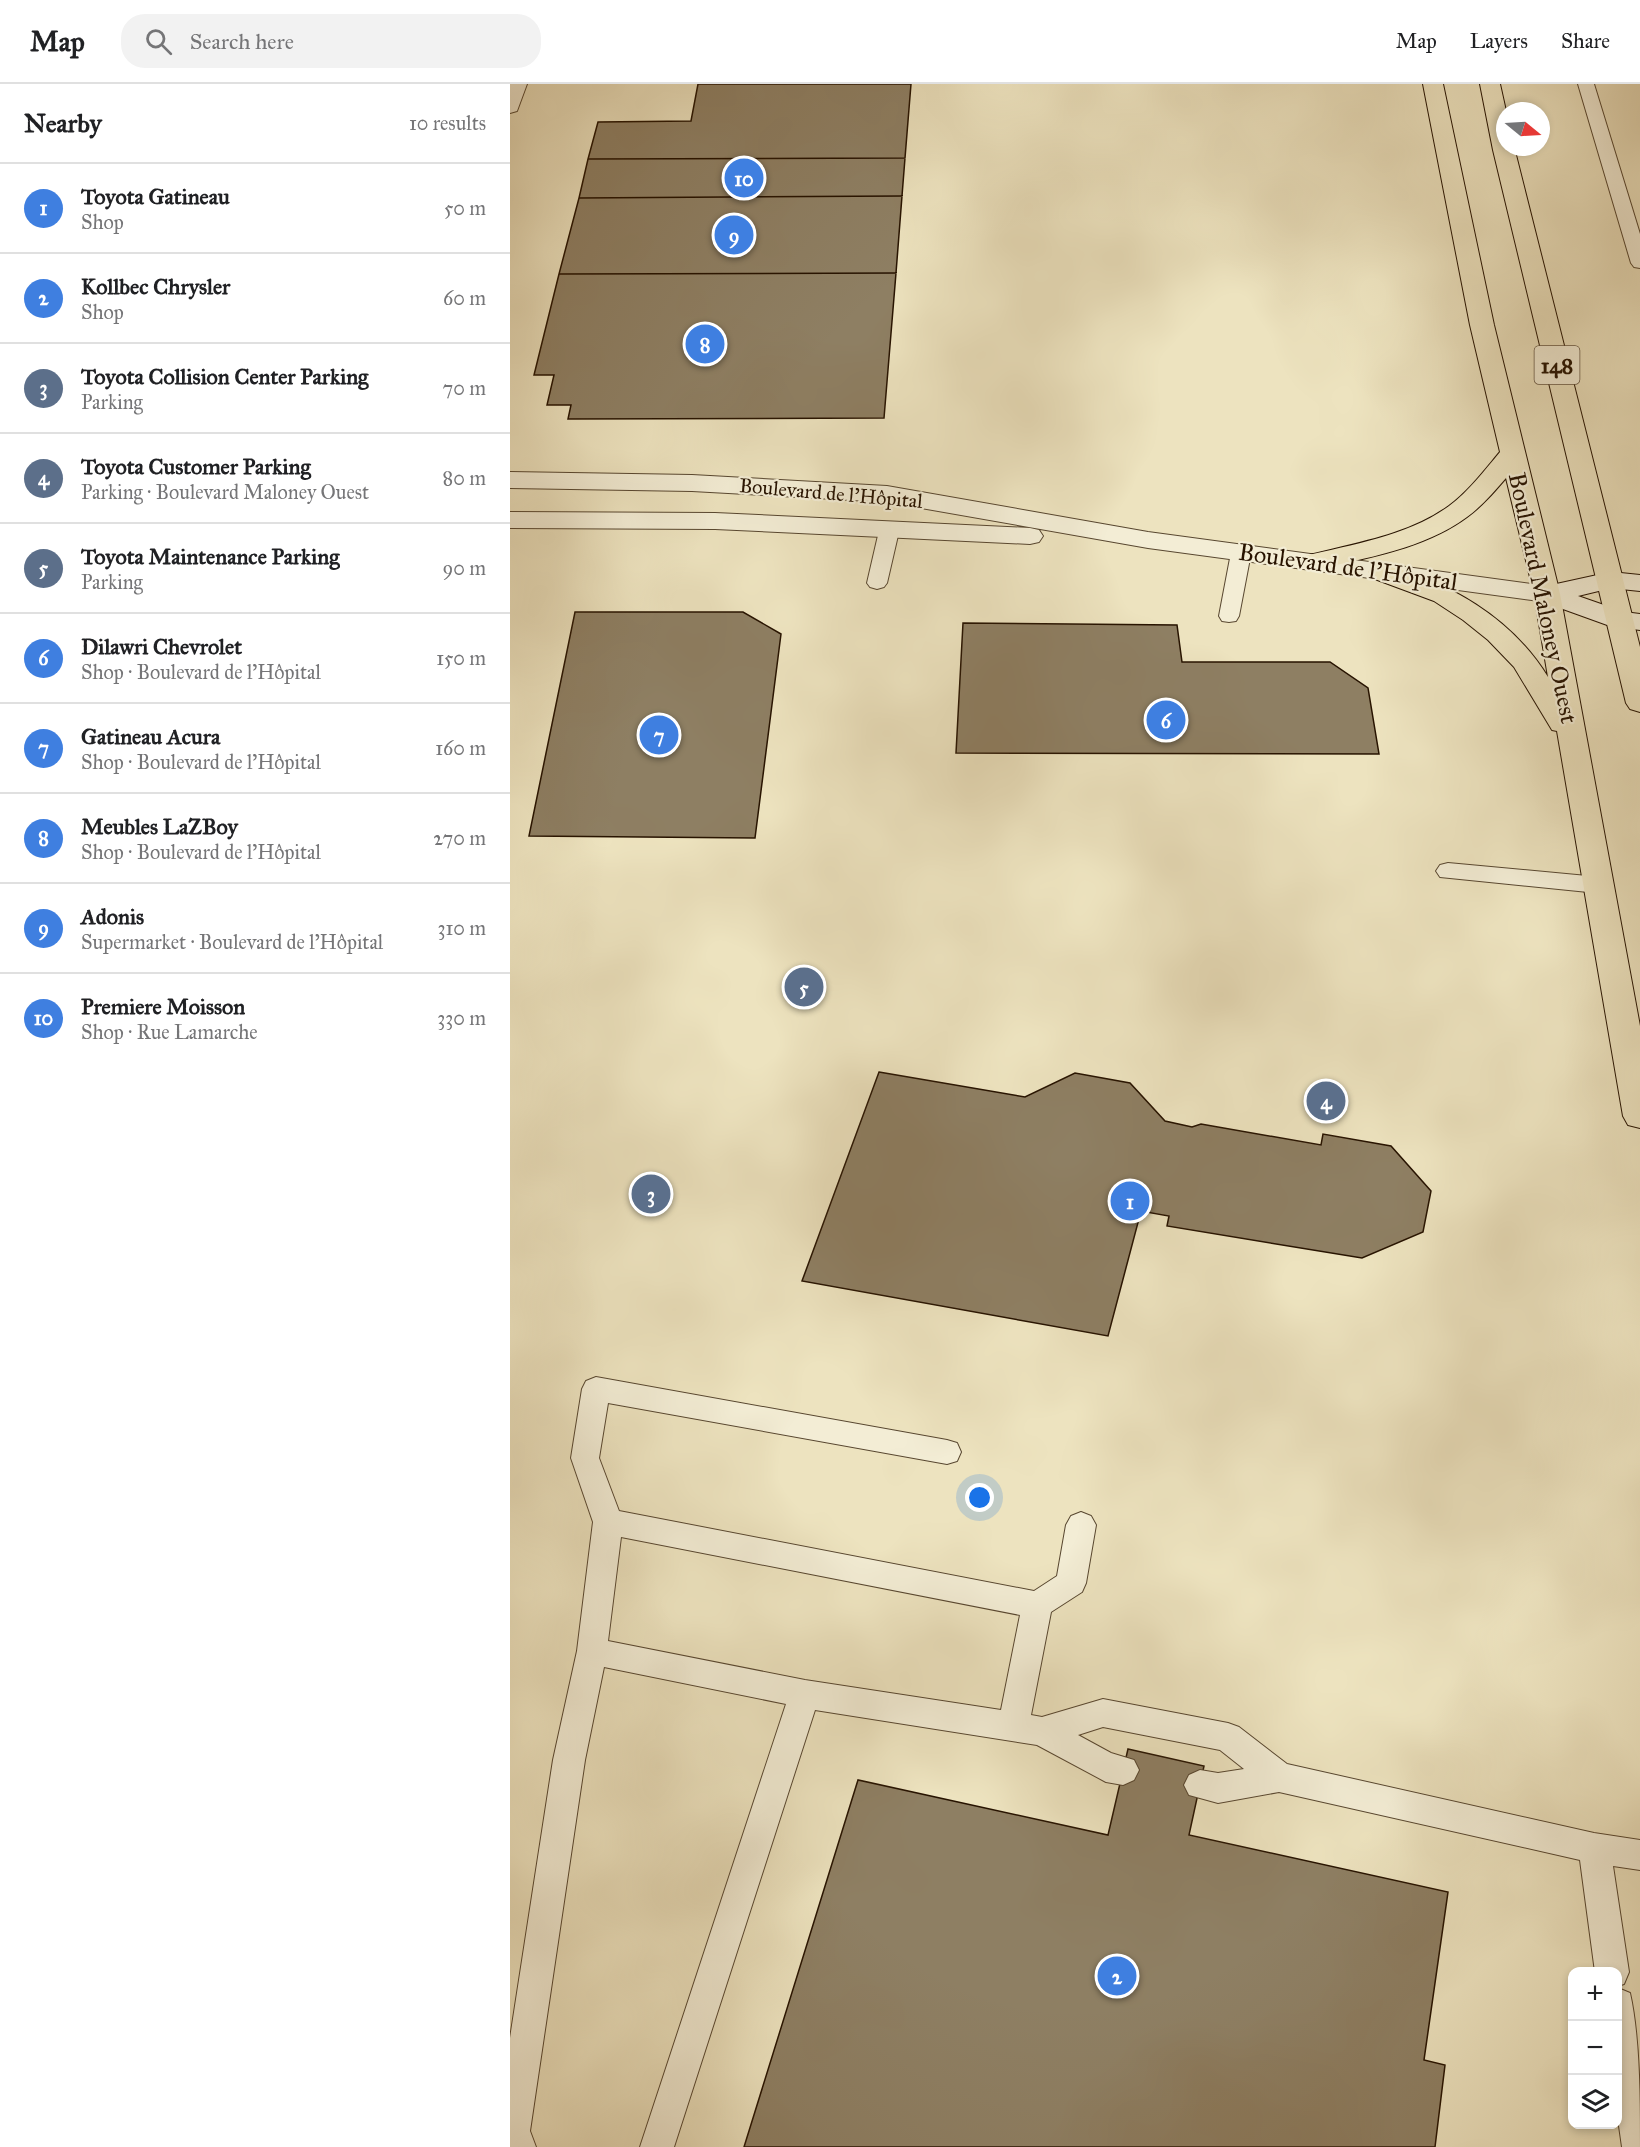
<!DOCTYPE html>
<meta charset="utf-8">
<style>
:root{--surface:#fff;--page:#f2f2f2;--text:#202124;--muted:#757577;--line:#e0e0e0;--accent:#111827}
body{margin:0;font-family:"IM FELL Great Primer",serif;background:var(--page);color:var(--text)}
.controls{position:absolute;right:18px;bottom:18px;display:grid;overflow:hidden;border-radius:12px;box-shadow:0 3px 9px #0003}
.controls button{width:54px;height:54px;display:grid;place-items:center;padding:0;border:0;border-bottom:2px solid var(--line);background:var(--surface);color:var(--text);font:30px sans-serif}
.compass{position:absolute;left:986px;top:18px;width:54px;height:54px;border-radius:50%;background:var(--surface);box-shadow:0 3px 9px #0003;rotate:108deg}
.you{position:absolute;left:470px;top:1414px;width:21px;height:21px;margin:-15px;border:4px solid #fff;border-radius:50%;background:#1a73e8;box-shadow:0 0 0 9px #1a73e833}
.badge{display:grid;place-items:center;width:39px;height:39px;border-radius:50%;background:var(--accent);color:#fff;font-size:20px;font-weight:700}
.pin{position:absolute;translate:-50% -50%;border:3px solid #fff;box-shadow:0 2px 6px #0006}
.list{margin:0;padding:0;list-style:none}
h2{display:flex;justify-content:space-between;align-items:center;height:78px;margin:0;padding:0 24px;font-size:26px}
h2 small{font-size:20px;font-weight:400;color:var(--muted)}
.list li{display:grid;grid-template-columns:39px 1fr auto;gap:18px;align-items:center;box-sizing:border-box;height:90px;padding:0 24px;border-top:2px solid var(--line)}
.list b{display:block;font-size:22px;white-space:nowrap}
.list p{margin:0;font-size:20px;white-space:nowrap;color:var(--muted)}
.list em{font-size:20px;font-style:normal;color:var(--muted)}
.icon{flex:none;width:33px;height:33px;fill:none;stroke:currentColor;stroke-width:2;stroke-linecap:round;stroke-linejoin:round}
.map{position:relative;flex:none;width:1130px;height:2063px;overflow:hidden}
header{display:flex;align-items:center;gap:36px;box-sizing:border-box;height:84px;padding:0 30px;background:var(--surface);border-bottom:2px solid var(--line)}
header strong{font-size:28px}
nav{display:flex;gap:33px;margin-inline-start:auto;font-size:21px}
.search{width:420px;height:54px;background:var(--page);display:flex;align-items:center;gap:15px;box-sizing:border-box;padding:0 21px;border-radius:24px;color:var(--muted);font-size:22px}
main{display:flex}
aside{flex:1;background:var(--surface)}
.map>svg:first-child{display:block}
.building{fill:#8e7f63;stroke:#271300;stroke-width:1.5}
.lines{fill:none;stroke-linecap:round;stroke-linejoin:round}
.service-casing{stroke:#584730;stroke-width:2}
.tertiary-casing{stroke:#584730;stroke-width:2}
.secondary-casing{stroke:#271300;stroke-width:2}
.primary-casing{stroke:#271300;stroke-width:2}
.service{fill:#f3edd5;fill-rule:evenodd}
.tertiary{fill:#f3edd5;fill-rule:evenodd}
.secondary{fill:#f3edd5;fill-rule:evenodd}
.primary{fill:#ede3bf;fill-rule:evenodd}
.labels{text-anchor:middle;stroke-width:4.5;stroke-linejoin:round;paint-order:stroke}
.far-street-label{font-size:20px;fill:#271300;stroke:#f3edd5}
.shield{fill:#f3edd5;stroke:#645440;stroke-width:1.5}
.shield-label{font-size:22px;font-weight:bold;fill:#271300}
.street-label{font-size:24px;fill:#271300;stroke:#f3edd5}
</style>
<header>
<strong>Map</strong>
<div class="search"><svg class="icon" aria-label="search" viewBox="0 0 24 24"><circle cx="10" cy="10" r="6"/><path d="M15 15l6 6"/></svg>Search here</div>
<nav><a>Map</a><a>Layers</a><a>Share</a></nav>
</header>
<main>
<aside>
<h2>Nearby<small>10 results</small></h2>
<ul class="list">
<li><span class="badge" style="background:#3f7fe0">1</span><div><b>Toyota Gatineau</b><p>Shop</p></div><em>50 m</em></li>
<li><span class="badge" style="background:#3f7fe0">2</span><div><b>Kollbec Chrysler</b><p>Shop</p></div><em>60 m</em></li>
<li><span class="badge" style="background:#5c6f8a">3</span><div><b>Toyota Collision Center Parking</b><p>Parking</p></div><em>70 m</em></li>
<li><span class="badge" style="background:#5c6f8a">4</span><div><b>Toyota Customer Parking</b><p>Parking · Boulevard Maloney Ouest</p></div><em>80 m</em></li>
<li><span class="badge" style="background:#5c6f8a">5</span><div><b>Toyota Maintenance Parking</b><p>Parking</p></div><em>90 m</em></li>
<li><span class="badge" style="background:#3f7fe0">6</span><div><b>Dilawri Chevrolet</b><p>Shop · Boulevard de l'Hôpital</p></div><em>150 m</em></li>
<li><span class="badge" style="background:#3f7fe0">7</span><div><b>Gatineau Acura</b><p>Shop · Boulevard de l'Hôpital</p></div><em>160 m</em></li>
<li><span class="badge" style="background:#3f7fe0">8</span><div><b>Meubles LaZBoy</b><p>Shop · Boulevard de l'Hôpital</p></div><em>270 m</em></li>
<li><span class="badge" style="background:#3f7fe0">9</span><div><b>Adonis</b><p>Supermarket · Boulevard de l'Hôpital</p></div><em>310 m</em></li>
<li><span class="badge" style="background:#3f7fe0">10</span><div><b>Premiere Moisson</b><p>Shop · Rue Lamarche</p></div><em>330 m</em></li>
</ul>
</aside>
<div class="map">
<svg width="1130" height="2063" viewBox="0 0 1130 2063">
<rect width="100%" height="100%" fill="#ede3bf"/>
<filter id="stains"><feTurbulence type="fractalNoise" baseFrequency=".00333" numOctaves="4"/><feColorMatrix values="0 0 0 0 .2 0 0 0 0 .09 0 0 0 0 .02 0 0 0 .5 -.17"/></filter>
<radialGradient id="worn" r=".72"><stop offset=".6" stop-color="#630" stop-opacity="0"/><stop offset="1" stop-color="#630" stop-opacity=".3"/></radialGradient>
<path class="building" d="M188,0H401L395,74L78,75L88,38L181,37Z
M395,74L392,112L69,114L78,75Z
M392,112L386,189L49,190L69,114Z
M386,189L374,334L58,335L61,321H37L44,291H24L49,190Z
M65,528H233L271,550L245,754L19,752Z
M453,539L667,541L672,578H820L858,604L869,670L446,669Z
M369,988L515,1013L565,989L620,999L655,1037L682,1043L691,1040L811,1061L813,1050L881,1062L921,1107L913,1148L852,1174L657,1142L659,1132L631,1127L598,1252L292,1197Z
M618,1665L694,1682L679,1751L938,1808L914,1976L935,1981L925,2063H234L348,1696L598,1751Z"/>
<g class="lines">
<g class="service-casing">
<path id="service" d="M1068,0H1084L1130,150V184L1124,183L1121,179Z
M379,441L386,443L389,447L377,499L374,503L367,505L360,503L357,499L369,447L372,443Z
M731,463L738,465L741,469L729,532L726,537L719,538L712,537L709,532L721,469L724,465Z
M938,779L1088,793L1096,795L1100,801L1096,807L1088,809L930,793L926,787L930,781Z
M86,1293L437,1356L447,1359L451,1368L447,1377L437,1380L98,1319L89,1374L109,1427L524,1507L547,1492L556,1441L561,1432L571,1428L581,1432L586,1441L576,1499L572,1508L541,1528L521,1631L532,1633L593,1615L718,1639L729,1643L777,1680L1084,1749L1130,1756V1786L1103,1782L1119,1888L1114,1900L1108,1902V1888H1085L1070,1776L769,1708L708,1719L679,1711L674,1701L679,1691L690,1686L708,1689L734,1685L710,1666L593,1643L568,1651L601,1669L624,1676L629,1686L624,1696L613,1701L596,1698L527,1661L305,1626L164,2063H130L276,1620L94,1583L75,1676L20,2047L26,2063H0V1954L43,1676L67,1567L83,1438L61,1374L72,1305L76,1297ZM111,1453L510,1531L491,1626L295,1596L98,1557Z
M1108,1904L1120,1909C1130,1953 1130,2016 1130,2063H1112L1108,2035Z"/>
</g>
<g class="tertiary-casing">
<path id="tertiary" d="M0,0H17L7,27L0,29Z
M0,388L182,391L377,402L638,448L1037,502L1046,504L1050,510L1046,516L1037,518L638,464L377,418L182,407L0,404Z
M0,428L205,429L520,444L529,446L533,452L529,458L520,460L205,445L0,444Z"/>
</g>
<g class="secondary-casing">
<path id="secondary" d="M1101,488L1130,491V507L1101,504L1068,512L1114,528L1130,530V546L1100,542L1028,516L1024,510L1028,504Z"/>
</g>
<g class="primary-casing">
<path id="primary" d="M913,0H933L984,241L1050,510L1130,942V1044L1118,1041L1113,1032L1047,647L1042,646L1004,583L978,556L953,536L924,517L862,494L858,488L862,482L871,480C938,497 1001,533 1038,593L1024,510L996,394C984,408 972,422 957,433C914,465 855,474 804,486L795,484L791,478L795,472C843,460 898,452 939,422C959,407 974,387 990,368L960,241Z
M970,0H990L996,27L995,63H1004L1130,563V628L1120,625L1116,619L983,66Z"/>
</g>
<use href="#service" class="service"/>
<use href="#tertiary" class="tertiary"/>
<use href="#secondary" class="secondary"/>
<use href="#primary" class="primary"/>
</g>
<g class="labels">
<g class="far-street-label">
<text transform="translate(321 409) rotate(5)" y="7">Boulevard de l'Hôpital</text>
</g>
<rect class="shield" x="1024.5" y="262" width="45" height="38" rx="4.5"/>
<g class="shield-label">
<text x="1047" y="289">148</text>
</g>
<g class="street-label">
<text transform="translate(838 483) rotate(8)" y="8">Boulevard de l'Hôpital</text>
<text transform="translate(1033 514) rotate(78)" y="8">Boulevard Maloney Ouest</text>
</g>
</g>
<rect width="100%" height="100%" filter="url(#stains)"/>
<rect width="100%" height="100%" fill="url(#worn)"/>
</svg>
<div class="controls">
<button>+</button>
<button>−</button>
<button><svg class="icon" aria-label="layers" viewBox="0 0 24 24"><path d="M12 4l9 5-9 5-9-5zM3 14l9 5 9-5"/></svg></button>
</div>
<svg class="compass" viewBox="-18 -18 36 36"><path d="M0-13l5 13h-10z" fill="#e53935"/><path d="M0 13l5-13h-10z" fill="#757577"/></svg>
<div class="you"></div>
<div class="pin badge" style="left:620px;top:1117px;background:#3f7fe0">1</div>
<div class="pin badge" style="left:607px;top:1892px;background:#3f7fe0">2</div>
<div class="pin badge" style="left:141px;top:1110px;background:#5c6f8a">3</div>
<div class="pin badge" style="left:816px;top:1017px;background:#5c6f8a">4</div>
<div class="pin badge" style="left:294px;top:903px;background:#5c6f8a">5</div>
<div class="pin badge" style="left:656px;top:636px;background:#3f7fe0">6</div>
<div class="pin badge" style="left:149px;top:651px;background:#3f7fe0">7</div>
<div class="pin badge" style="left:195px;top:260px;background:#3f7fe0">8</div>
<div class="pin badge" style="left:224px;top:151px;background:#3f7fe0">9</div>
<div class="pin badge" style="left:234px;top:94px;background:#3f7fe0">10</div>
</div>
</main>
